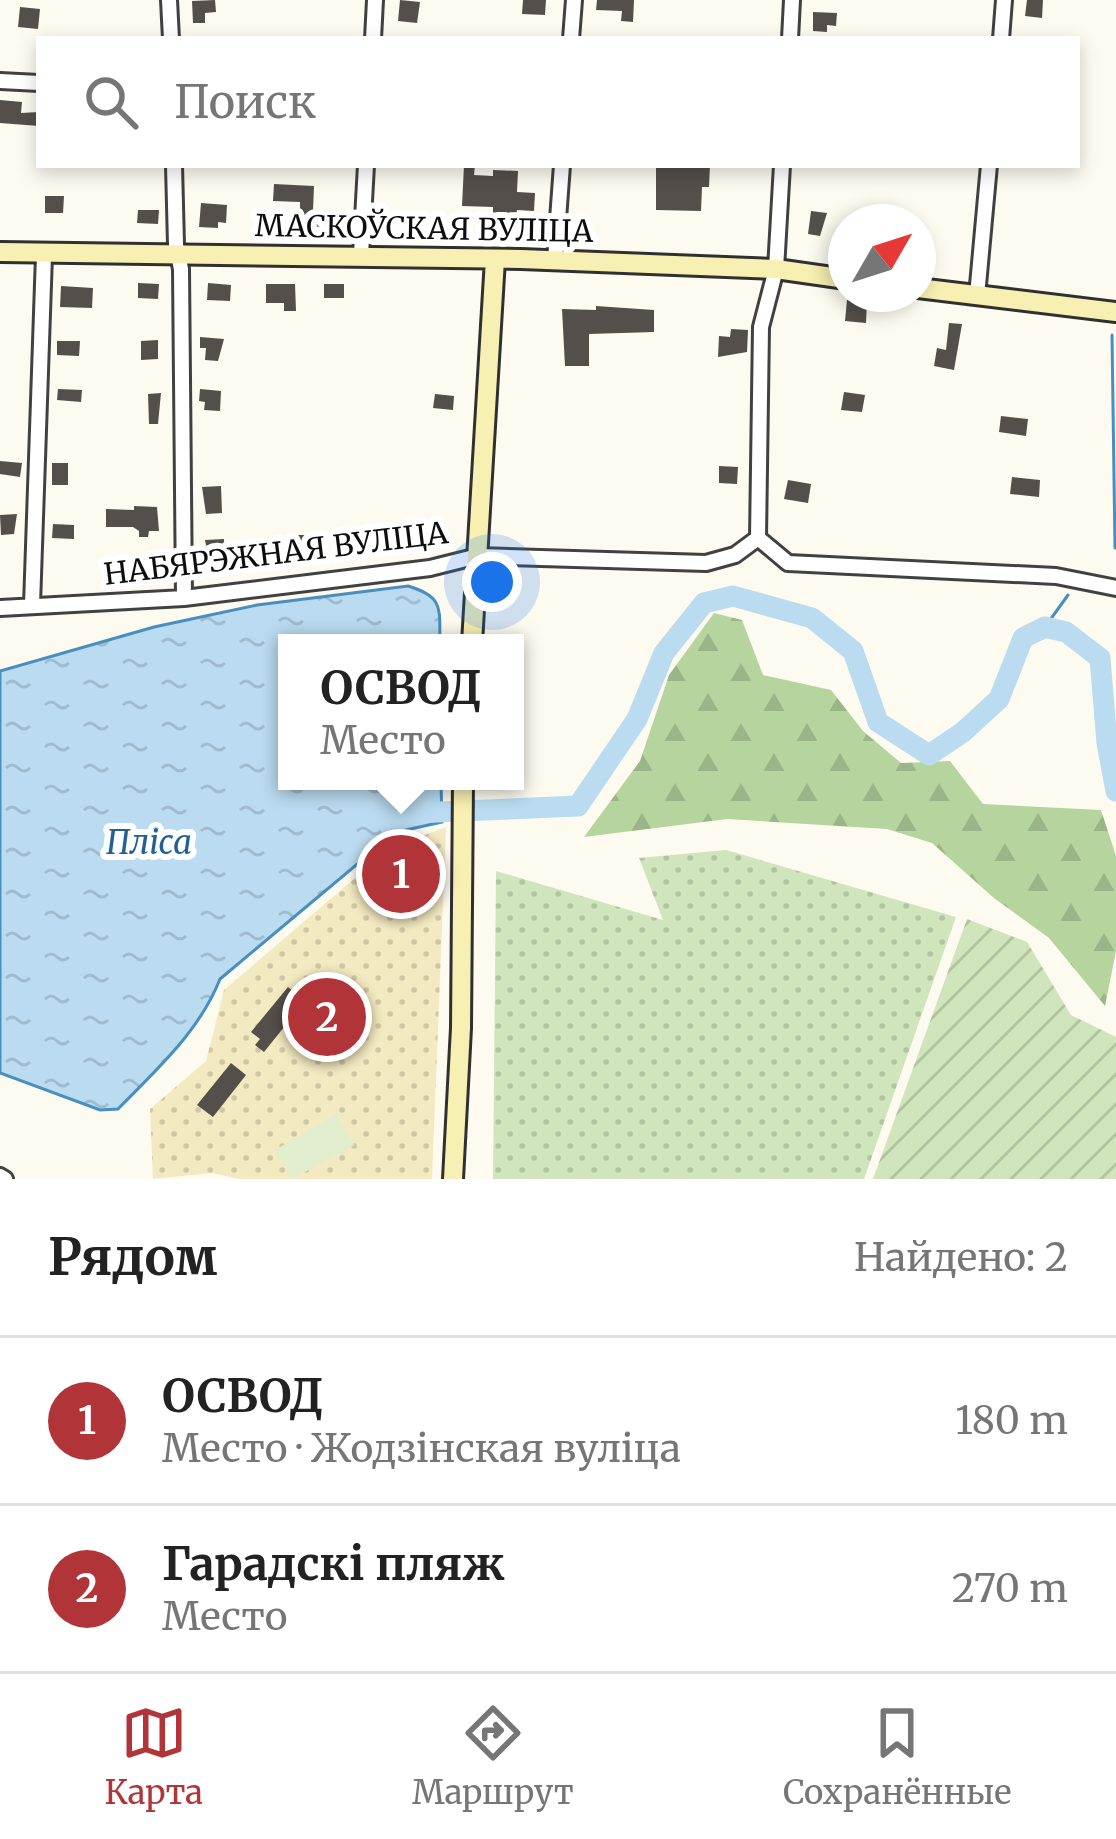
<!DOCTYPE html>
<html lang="ru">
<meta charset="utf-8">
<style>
:root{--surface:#fff;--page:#f6f6f6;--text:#222;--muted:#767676;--line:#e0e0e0;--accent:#b03438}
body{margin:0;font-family:Merriweather,serif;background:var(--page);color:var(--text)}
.compass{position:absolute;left:828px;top:204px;width:108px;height:108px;border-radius:50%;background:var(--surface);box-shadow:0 6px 18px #0003;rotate:51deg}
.you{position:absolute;left:492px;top:582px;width:42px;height:42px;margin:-30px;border:9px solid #fff;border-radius:50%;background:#1a73e8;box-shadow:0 0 0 18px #1a73e833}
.badge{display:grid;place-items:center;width:78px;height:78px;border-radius:50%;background:var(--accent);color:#fff;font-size:39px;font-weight:700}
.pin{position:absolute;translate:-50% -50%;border:6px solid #fff;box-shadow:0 3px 12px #0006}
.popup{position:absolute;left:278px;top:634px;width:246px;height:156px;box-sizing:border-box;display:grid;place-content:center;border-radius:0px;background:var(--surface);filter:drop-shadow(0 3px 9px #0005);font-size:39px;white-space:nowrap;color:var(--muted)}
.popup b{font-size:45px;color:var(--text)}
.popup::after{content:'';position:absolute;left:50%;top:100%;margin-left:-24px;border:24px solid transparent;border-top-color:var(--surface)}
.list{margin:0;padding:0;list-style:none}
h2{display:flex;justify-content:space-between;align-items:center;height:156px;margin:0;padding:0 48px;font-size:51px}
h2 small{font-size:39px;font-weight:400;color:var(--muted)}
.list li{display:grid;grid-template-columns:78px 1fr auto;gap:36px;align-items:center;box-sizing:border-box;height:168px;padding:0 48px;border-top:3px solid var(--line)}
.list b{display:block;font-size:45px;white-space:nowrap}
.list p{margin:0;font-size:39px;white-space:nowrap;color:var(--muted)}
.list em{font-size:39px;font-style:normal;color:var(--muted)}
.icon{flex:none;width:66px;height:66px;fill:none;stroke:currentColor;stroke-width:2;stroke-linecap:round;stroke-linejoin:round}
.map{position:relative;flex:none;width:1116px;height:1179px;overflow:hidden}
.search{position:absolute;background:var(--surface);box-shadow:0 6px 18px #0003;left:36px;right:36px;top:36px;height:132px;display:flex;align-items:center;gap:30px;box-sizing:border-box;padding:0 42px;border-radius:0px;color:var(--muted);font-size:45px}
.sheet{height:492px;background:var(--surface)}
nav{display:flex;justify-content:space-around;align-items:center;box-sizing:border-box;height:168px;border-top:3px solid var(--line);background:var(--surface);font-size:33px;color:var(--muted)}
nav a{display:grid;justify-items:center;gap:6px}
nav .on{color:var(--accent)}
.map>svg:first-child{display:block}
.forest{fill:url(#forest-firs)}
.sand{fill:url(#sand-dots)}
.park{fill:url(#park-dots)}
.garden{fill:url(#garden-furrows)}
.pitch{fill:#e2edce}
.water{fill:url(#water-ripples);stroke:#488ebf;stroke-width:3}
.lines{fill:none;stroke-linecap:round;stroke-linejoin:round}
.stream{stroke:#488ebf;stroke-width:3}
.river{stroke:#badbf0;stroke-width:21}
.building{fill:#554f4b}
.street-casing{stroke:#414141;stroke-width:20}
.secondary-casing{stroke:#303030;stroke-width:24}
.street{stroke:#fff;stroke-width:14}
.secondary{stroke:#f7f0b2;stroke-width:18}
.labels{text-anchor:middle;stroke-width:12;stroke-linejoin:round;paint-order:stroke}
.street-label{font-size:30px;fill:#0e0e0e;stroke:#fff}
.water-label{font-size:33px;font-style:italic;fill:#246193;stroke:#fff}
</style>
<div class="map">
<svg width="1116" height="1179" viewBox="0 0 1116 1179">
<defs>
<pattern id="forest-firs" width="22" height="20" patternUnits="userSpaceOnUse" patternTransform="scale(3)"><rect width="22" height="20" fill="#b5d49e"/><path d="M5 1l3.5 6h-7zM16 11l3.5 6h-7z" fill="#9ab587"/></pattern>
<pattern id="sand-dots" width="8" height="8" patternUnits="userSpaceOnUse" patternTransform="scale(3)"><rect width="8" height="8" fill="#f4eac1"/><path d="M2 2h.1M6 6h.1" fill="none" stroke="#d0c8a5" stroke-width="1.8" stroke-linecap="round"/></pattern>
<pattern id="park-dots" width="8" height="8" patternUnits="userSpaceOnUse" patternTransform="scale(3)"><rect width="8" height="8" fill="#d1e5bd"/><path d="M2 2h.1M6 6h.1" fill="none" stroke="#b2c3a1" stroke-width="1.8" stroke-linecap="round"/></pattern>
<pattern id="garden-furrows" width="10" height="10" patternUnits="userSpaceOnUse" patternTransform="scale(3)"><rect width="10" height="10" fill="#d1e5bd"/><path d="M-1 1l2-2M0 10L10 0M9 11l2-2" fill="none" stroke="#b2c3a1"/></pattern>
<pattern id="water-ripples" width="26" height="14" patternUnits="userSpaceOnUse" patternTransform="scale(3)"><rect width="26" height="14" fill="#badbf0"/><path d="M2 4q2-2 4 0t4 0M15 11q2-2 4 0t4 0" fill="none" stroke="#9fbbcd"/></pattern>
</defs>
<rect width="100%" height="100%" fill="#fdfbf0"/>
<path class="forest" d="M714,613L742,620L763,675L831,690L863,731L901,763L950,761L983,804L1101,810L1116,856V951L1105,1006L1049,938L994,898L932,843L887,829L727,819L584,837L640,761L669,675Z"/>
<path class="sand" d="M446,827L432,1179H239L212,1173L153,1179L150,1109L206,1061L224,990L389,849Z"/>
<path class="park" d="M726,850L956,917L864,1179H493L496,871L663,920L639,858Z"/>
<path class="garden" d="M967,919L1027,942L1071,1015L1116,1037V1179H873Z"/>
<path class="pitch" d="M336,1114L354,1145L292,1179L275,1150Z"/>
<path class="water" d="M408,586C445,597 439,609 440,643H287V781H441L442,822L406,830L386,840L220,979C199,1032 157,1069 118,1109L100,1110L0,1073V671L154,627L257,605Z"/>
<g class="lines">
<path class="stream" d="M1112,335L1115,548
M1045,627L1068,595"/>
<path class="river" d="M414,813L578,806L637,719L664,653L704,603L733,596L812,618L853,651L878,722L929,755L963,732L999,699L1023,638L1045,627L1066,632L1100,658L1107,743L1116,791"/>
</g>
<path class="building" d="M215,0L216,12L205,13V23H193L192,1Z
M400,0L420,2L417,23L398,21Z
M523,0H546L545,15L522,14Z
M597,0H634L633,22L621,21L622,11L596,10Z
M1027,0H1043L1042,18L1025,16Z
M20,7L40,9L38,29L18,27Z
M813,12L837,13L836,26L827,25V32L813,31Z
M0,100L22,102L21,113L39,112V126L0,123Z
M464,165H475L474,175L493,176V170L518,171L517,192L535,193L534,211L517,210L516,217L493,216V207L462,206Z
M656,165H710L709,187H702L701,211L656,210Z
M274,184L314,186L313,211L330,212V227L300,226V202L273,201Z
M45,196H64L63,213H45Z
M201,203L227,205L226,223L218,222V228L199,227Z
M138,210H159L158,224L137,223Z
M811,211L827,213L820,236L808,234Z
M138,283L159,284L158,299L138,298Z
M208,283L231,285L230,301L207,300Z
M266,284H295L296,311H284V303H266Z
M324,284H344V298H324Z
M61,286L93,288L92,308L60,307Z
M847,300L867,302L866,323L845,321Z
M596,306L654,310V332L589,334V366H565L562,309L596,310Z
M949,323L962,324L954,370L934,366L937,348L946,350Z
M731,329L748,330L747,352L718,357L719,336L730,337Z
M200,337L224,339L218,361L205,360L206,348H200Z
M158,340V359L141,360V341Z
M57,341H80L79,356L57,355Z
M58,389L82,390L81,402L57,400Z
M200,389L221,391L220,411L204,410L205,402L199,401Z
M844,392L865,395L862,412L841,410Z
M161,393L158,424H149L148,394Z
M435,394L454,396L453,410L433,408Z
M1001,416L1028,419L1026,436L999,432Z
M0,461L22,463L20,477L0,474Z
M52,463H68V485H52Z
M719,466L738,467L737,484L719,483Z
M1012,477L1040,480L1039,497L1010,494Z
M788,480L811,484L808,503L784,499Z
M221,486L222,513L206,514L202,487Z
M134,506L157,507L159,531H149L148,537H139V531L133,527H106V509L134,510Z
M17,514L14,534L1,535L0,515Z
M53,524L74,525V539L52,538Z
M289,535H305L306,562L289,563Z
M224,539V542H230L228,563L210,565L209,559L198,560L196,546L206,545L205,540Z
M288,987L305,1001L264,1052L255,1045L260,1039L251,1032Z
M231,1063L246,1075L213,1117L197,1105Z"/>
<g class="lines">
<g class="street-casing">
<path id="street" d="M169,0L171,39
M373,39L375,0
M571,39L574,0
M790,39L792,0
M1001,39L1004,0
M0,81L39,83
M174,165L176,245L181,269L184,598
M361,255L366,165
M555,260L562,165
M977,296L989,165
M758,538L761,327L776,269L782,165
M32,605L44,255
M0,608L184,598L430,568L478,556L706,563L735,555L758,538L788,563L1056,576L1116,588
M0,1176L5,1179"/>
</g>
<g class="secondary-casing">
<path id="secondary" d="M0,252L521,259L776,269L846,279
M918,288L1116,312
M472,643L495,259
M453,1179L461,1028L463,781"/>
</g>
<use href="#street" class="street"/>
<use href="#secondary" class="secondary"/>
</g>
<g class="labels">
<g class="street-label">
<text transform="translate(424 229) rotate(1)" y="10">МАСКОЎСКАЯ ВУЛІЦА</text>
<text transform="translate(276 554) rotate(-7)" y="10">НАБЯРЭЖНАЯ ВУЛІЦА</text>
</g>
<g class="water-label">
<text x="149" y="854">Пліса</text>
</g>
</g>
</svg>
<svg class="compass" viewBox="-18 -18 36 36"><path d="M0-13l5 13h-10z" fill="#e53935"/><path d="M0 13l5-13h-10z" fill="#767676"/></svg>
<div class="you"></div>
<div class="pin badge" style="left:401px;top:874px">1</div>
<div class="popup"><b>ОСВОД</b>Место</div>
<div class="pin badge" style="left:327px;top:1017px">2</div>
<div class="search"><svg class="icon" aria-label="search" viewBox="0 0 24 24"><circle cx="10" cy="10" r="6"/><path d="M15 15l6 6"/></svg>Поиск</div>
</div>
<section class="sheet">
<h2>Рядом<small>Найдено: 2</small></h2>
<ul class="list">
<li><span class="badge">1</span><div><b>ОСВОД</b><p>Место · Жодзінская вуліца</p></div><em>180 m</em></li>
<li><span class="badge">2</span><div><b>Гарадскі пляж</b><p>Место</p></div><em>270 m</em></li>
</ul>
</section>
<nav>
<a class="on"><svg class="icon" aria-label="map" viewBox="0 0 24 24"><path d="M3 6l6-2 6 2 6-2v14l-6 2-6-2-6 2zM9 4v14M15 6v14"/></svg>Карта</a>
<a><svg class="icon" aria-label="directions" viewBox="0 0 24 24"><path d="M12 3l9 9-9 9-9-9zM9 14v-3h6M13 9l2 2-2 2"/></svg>Маршрут</a>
<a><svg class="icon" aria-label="saved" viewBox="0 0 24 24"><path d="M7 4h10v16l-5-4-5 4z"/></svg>Сохранённые</a>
</nav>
